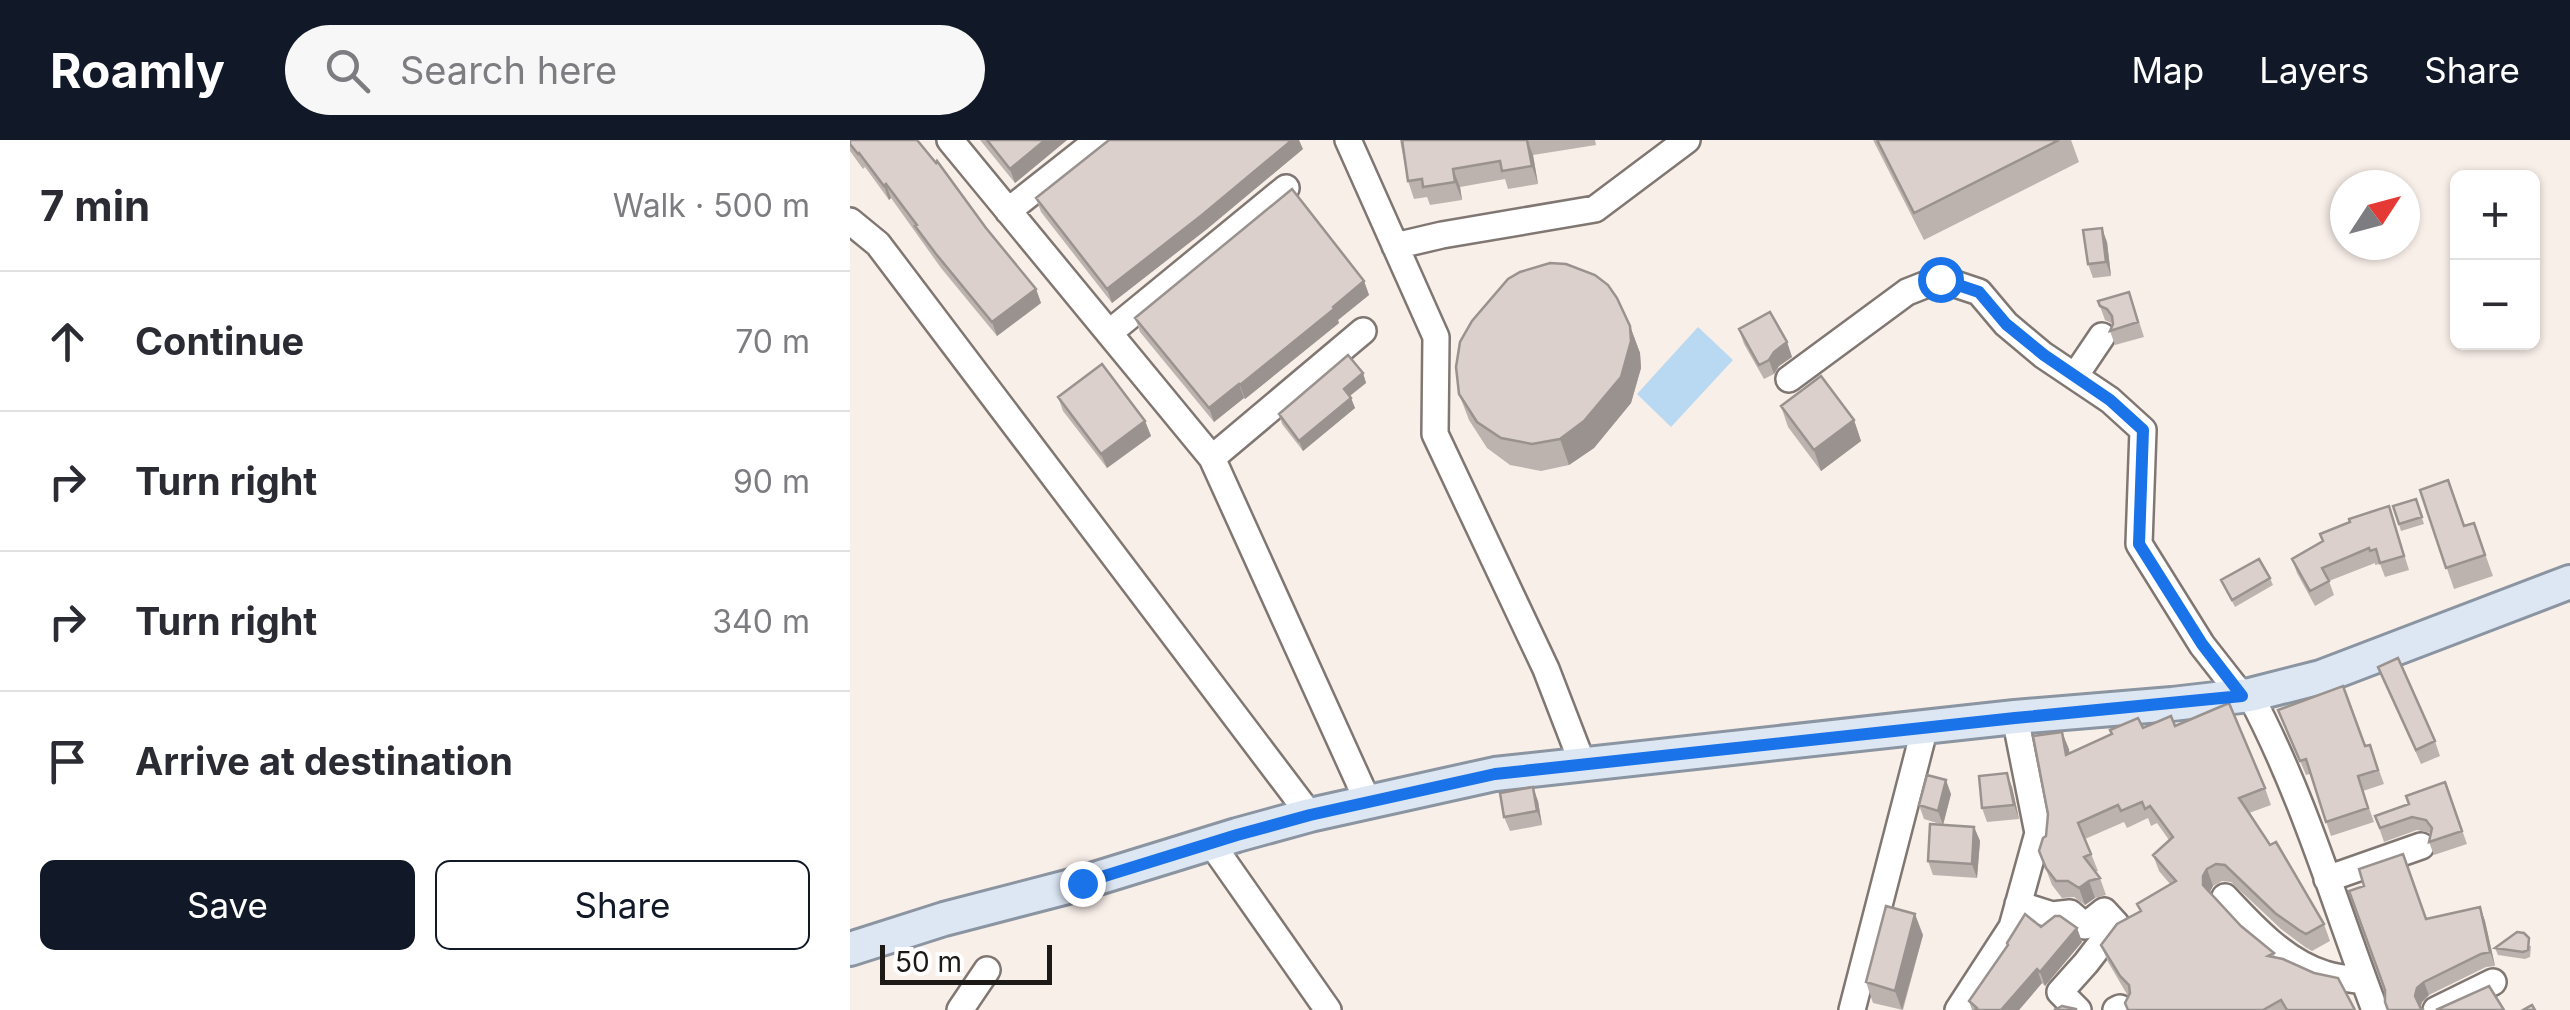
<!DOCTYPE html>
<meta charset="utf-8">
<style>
:root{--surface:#fff;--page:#f7f7f7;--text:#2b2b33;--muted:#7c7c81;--line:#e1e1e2;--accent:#111827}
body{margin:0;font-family:Inter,sans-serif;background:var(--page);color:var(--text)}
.controls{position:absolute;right:30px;top:30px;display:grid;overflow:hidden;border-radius:15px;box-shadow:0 2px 8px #0004}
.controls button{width:90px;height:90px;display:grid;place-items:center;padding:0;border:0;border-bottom:2px solid var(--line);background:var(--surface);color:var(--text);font:50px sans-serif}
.compass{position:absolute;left:1480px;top:30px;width:90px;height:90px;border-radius:50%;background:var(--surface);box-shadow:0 2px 8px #0004;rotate:54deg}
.scale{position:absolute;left:30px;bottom:25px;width:172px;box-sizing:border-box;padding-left:10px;border:5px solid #1c1917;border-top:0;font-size:28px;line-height:35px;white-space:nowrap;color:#1c1917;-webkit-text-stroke:8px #fff;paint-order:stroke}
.stop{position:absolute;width:30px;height:30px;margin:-22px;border:8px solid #1a73e8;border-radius:50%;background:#fff}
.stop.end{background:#1a73e8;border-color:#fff;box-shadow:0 2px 10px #0008}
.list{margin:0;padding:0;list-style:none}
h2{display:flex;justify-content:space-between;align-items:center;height:130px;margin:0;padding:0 40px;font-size:42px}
h2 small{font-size:32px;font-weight:400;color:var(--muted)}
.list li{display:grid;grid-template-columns:65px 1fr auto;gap:30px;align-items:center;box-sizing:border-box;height:140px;padding:0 40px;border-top:2px solid var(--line)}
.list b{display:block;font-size:38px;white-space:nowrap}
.list em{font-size:32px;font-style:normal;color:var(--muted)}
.actions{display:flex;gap:20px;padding:30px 40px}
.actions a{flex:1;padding:22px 0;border:2px solid var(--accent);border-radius:15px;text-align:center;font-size:35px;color:var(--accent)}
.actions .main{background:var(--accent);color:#fff}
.icon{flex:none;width:55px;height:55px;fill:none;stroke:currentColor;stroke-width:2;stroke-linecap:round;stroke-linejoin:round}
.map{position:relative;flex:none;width:1720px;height:870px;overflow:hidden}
header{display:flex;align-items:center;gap:60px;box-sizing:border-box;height:140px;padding:0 50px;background:var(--accent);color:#fff}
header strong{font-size:48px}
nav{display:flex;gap:55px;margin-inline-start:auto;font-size:35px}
.search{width:700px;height:90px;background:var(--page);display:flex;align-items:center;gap:25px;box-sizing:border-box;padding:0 35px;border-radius:55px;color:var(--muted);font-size:38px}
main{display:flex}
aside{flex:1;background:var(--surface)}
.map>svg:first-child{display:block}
.water{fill:#b9d8f1}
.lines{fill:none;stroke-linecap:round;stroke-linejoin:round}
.minor-casing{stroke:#807772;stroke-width:30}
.major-casing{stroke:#8b94a1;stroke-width:38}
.minor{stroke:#fff;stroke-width:25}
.major{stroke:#dde7f4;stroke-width:32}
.wall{fill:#bcb3af}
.shaded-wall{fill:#99928f}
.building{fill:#dbd0cc;stroke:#99928f;stroke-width:2.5}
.route{stroke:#1a73e8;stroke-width:12}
</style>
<header>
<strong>Roamly</strong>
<div class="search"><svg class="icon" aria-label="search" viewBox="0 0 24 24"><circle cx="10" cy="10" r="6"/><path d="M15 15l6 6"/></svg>Search here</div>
<nav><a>Map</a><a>Layers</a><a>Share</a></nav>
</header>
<main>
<aside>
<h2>7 min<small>Walk · 500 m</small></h2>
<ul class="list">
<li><svg class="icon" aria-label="ahead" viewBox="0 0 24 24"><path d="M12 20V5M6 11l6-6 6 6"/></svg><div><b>Continue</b></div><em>70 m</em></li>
<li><svg class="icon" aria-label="right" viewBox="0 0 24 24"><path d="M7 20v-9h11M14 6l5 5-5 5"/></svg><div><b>Turn right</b></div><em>90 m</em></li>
<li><svg class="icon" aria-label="right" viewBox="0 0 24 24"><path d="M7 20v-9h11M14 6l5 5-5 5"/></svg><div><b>Turn right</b></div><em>340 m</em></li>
<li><svg class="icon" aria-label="arrive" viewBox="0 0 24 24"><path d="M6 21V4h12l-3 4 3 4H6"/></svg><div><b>Arrive at destination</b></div></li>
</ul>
<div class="actions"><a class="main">Save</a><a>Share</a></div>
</aside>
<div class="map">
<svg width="1720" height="870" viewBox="0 0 1720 870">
<rect width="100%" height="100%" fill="#f9efe9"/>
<path class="water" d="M848,187L883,220L821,287L787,254Z"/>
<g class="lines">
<g class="minor-casing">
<path id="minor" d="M100,0L362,318L518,662
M498,0L586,197L585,294L696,529L733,625
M158,71L248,0
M0,81L28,104L460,675
M545,106L592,95L745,69L837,0
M259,193L436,48
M1225,236L1252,196
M939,239L1057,152L1090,139L1129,152L1156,184L1193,215L1260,260L1293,290L1289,404L1352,505L1392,556
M362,318L513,191
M1400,555C1453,654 1485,765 1525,870
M361,703L478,870
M1477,739L1571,706
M1375,757C1402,786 1435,822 1475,834C1487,838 1501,839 1514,841
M1168,764L1202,775L1220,773L1235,786L1254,771L1266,784L1236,823L1210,852L1228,870
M110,870L137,830
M1002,870L1075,587
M1108,870L1162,787L1188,693L1165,577
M1266,870L1270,868
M1586,870L1643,842"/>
</g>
<g class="major-casing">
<path id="major" d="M0,809L94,779L225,745L387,695L460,675L645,634L1165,577L1322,564L1400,555L1471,537L1720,442"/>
</g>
<use href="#minor" class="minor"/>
<use href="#major" class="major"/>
</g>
<path class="wall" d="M0,0L136,88L186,149L191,163L147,196L91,128L41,58L39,60L15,27L13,29L0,11Z
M130,0H217L165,43Z
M550,0H745L746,5L683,15L688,44L658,49L655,39L610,47L612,60L580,65L577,57L564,59L558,41Z
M1023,0H1221L1229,22L1074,100Z
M453,9L357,89L262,163L191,72L186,58Z
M1257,102L1261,136L1243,138L1238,124Z
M514,141L519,155L488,180L489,183L395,259L394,258L364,282L290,192L285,178Z
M1248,161L1284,166L1294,197L1265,205L1260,191L1263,184L1255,180Z
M780,186L790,213L791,228L781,263L744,308L719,325L691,331L660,325L637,308L619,280L609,254Z
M889,189L937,202L942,217L929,226L924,234L914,239L894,204Z
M513,233L516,243L500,256L505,268L453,311L432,284L429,274Z
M208,257L295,281L301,296L257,328L213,271Z
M931,266L1004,280L1011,301L971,331L938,287Z
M1570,350L1614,386L1624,383L1643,436L1604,449Z
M1566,359L1574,384L1551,391L1543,366Z
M1539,366L1559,430L1535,437L1530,424L1525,425V423L1479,441L1484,455L1465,466L1447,433L1442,419Z
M1420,438L1423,445L1385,467L1371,440Z
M1528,527L1585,601L1590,616L1571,624Z
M1428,570L1515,606L1520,605L1534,644L1513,651L1524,682L1481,696L1460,634L1456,635Z
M1325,586L1415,648L1421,665L1399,673L1474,784L1480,801L1462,811L1455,807L1431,789L1381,742L1372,741L1363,746L1360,752L1391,786L1424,813L1425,817L1505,870H1277L1275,863L1278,856L1258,822L1251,805L1290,771L1287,764L1320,744L1309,731L1303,715L1319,700L1307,683L1301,686L1298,678L1277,688L1274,682L1235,699L1248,731L1245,732L1250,738L1256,755L1245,758L1235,765L1224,757L1212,758L1202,745L1189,711L1196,696L1212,592L1219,614L1293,588Z
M1595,642L1617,704L1584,715L1579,702L1581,693L1567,690L1534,702L1525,676L1559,664Z
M1162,647L1169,679L1137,682L1132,668Z
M1101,654L1093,685L1074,679L1069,665Z
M688,661L692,685L660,691L654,677Z
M1124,687L1130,701L1127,738L1083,735L1078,721Z
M1630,767L1635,781L1645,826L1636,827L1579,855L1572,862L1570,868L1535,850L1576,779Z
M1191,787L1227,788L1232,802L1195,846L1192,843L1169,870H1122L1119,861L1158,806L1157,803Z
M1073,795L1053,870L1023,863L1016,842Z
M1681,806L1680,817L1675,819L1648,815L1645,808Z"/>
<path class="shaded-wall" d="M195,0H217L165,43L160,29Z
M442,0H449L453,9L357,89L262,163L257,149Z
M677,0L683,15L688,44L682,26Z
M603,29L610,47L612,60L605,42Z
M36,44L41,58L39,60L34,46Z
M1252,88L1257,102L1261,136L1256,122Z
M514,141L519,155L488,180L489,183L395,259L390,245Z
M186,149L191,163L147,196L142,182Z
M780,186L790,213L791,228L781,263L744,308L719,325L710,299Z
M937,202L942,217L929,226L924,234L919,220L924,212Z
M513,233L516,243L497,258L494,249Z
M389,244L394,258L364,282L359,268Z
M501,258L505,268L453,311L449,301Z
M1004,280L1011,301L971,331L964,310Z
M295,281L301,296L257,328L251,314Z
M1212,592L1219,609L1222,632L1216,615Z
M1157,633L1162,647L1169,679L1164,665Z
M1096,640L1101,654L1093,685L1088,671Z
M683,647L688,661L692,685L687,671Z
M1124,687L1130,701L1127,738L1122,724Z
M1357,729L1363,746L1359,753L1353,745V736Z
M1239,741L1245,758L1235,765L1229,748Z
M1630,767L1635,781L1645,826L1640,812Z
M1065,774L1073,795L1052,870L1045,851Z
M1227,788L1232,802L1195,846L1190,832Z
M1187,829L1192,843L1169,870H1151Z
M1574,842L1579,855L1572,862L1570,870L1565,856L1567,848Z"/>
<path class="building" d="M0,0H67L86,23L87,21L136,88L186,149L142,182L86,114L65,86L67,85L36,44L34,46L9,13L8,14L0,4Z
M137,0H195L160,29Z
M259,0H442L352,75L257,149L186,58Z
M552,0H677L682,26L652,31L650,21L603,29L605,42L573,47L572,39L558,41Z
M1027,0H1209L1064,73Z
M442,49L514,141L483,167L484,169L390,245L389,244L359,268L285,178Z
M1252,88L1256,122L1238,124L1233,90Z
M700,123L716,124L745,135L758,145L767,158L780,186L781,201L771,237L734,281L710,299L682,304L651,298L627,282L609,254L606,227L610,202L622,181L658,139L670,132Z
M1279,152L1288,182L1260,191L1263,184L1262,176L1257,169L1250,166L1248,161Z
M920,172L937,202L924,212L919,220L909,225L889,189Z
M498,215L513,233L494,249L501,258L449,301L429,274Z
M252,224L295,281L251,314L208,257Z
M971,236L1004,280L964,310L931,266Z
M1598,340L1614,386L1624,383L1635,415L1596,428L1570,350Z
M1566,359L1572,377L1549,384L1543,366Z
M1539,366L1554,416L1530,423L1526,409L1520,411L1519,408L1472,428L1479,441L1460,451L1442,419L1473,401L1470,394L1500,382L1499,379Z
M1409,419L1420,438L1382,460L1371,440Z
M1548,518L1585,601L1566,610L1528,527Z
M1493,546L1515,606L1520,605L1528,630L1508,636L1518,668L1476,682L1456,619L1450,621L1428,570Z
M1379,563L1415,648L1389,658L1420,705L1426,702L1474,784L1456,794L1449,790L1425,773L1375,725L1366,724L1357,729L1353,736V745L1391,786L1424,813L1418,816L1433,819L1464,833L1488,838L1505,870H1437L1431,860L1413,870H1278L1275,863L1280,853L1279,845L1270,836L1251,805L1267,784L1291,771L1287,764L1326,741L1303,715L1323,697L1300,666L1295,669L1292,662L1271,671L1268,665L1228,683L1241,714L1234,717L1250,738L1239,741L1229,748L1218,741H1206L1196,728L1189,711L1193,698L1196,696L1198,674L1183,596L1212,592L1216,615L1262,594L1260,590L1288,578L1293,588L1321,576L1325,586Z
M1157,633L1164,665L1132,668L1129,636Z
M1077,635L1096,640L1088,671L1069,665Z
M1595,642L1612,691L1579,702L1582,688L1576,680L1562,677L1530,688L1525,676L1559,664L1556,656Z
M683,647L687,671L654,677L650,653Z
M1080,684L1124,687L1122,724L1078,721Z
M1553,714L1576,779L1630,767L1640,812L1631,814L1574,842L1567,848L1565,856L1571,869L1574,870H1538L1535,862V850L1499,751L1514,746L1509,729Z
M1036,766L1065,774L1045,851L1016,842Z
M1175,774L1191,787L1205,776H1210L1227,788L1190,832L1187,829L1151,870H1125L1127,868L1119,861L1158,805L1157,803Z
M1667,792L1674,793L1679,798L1678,810L1673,812L1645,808Z
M1639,846L1654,870H1586Z
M1682,865L1685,870H1673Z
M1212,866L1226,869V870H1204Z"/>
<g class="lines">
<path class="route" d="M232,743L387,695L460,675L645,634L1165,578L1392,556L1352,504L1289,404L1293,290L1260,260L1194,215L1156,184L1129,152L1090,139"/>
</g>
</svg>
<div class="controls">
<button>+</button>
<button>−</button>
</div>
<svg class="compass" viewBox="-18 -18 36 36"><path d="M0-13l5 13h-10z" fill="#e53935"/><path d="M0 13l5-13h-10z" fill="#7c7c81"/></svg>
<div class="scale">50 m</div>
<div class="stop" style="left:1090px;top:139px"></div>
<div class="stop end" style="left:232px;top:743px"></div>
</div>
</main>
